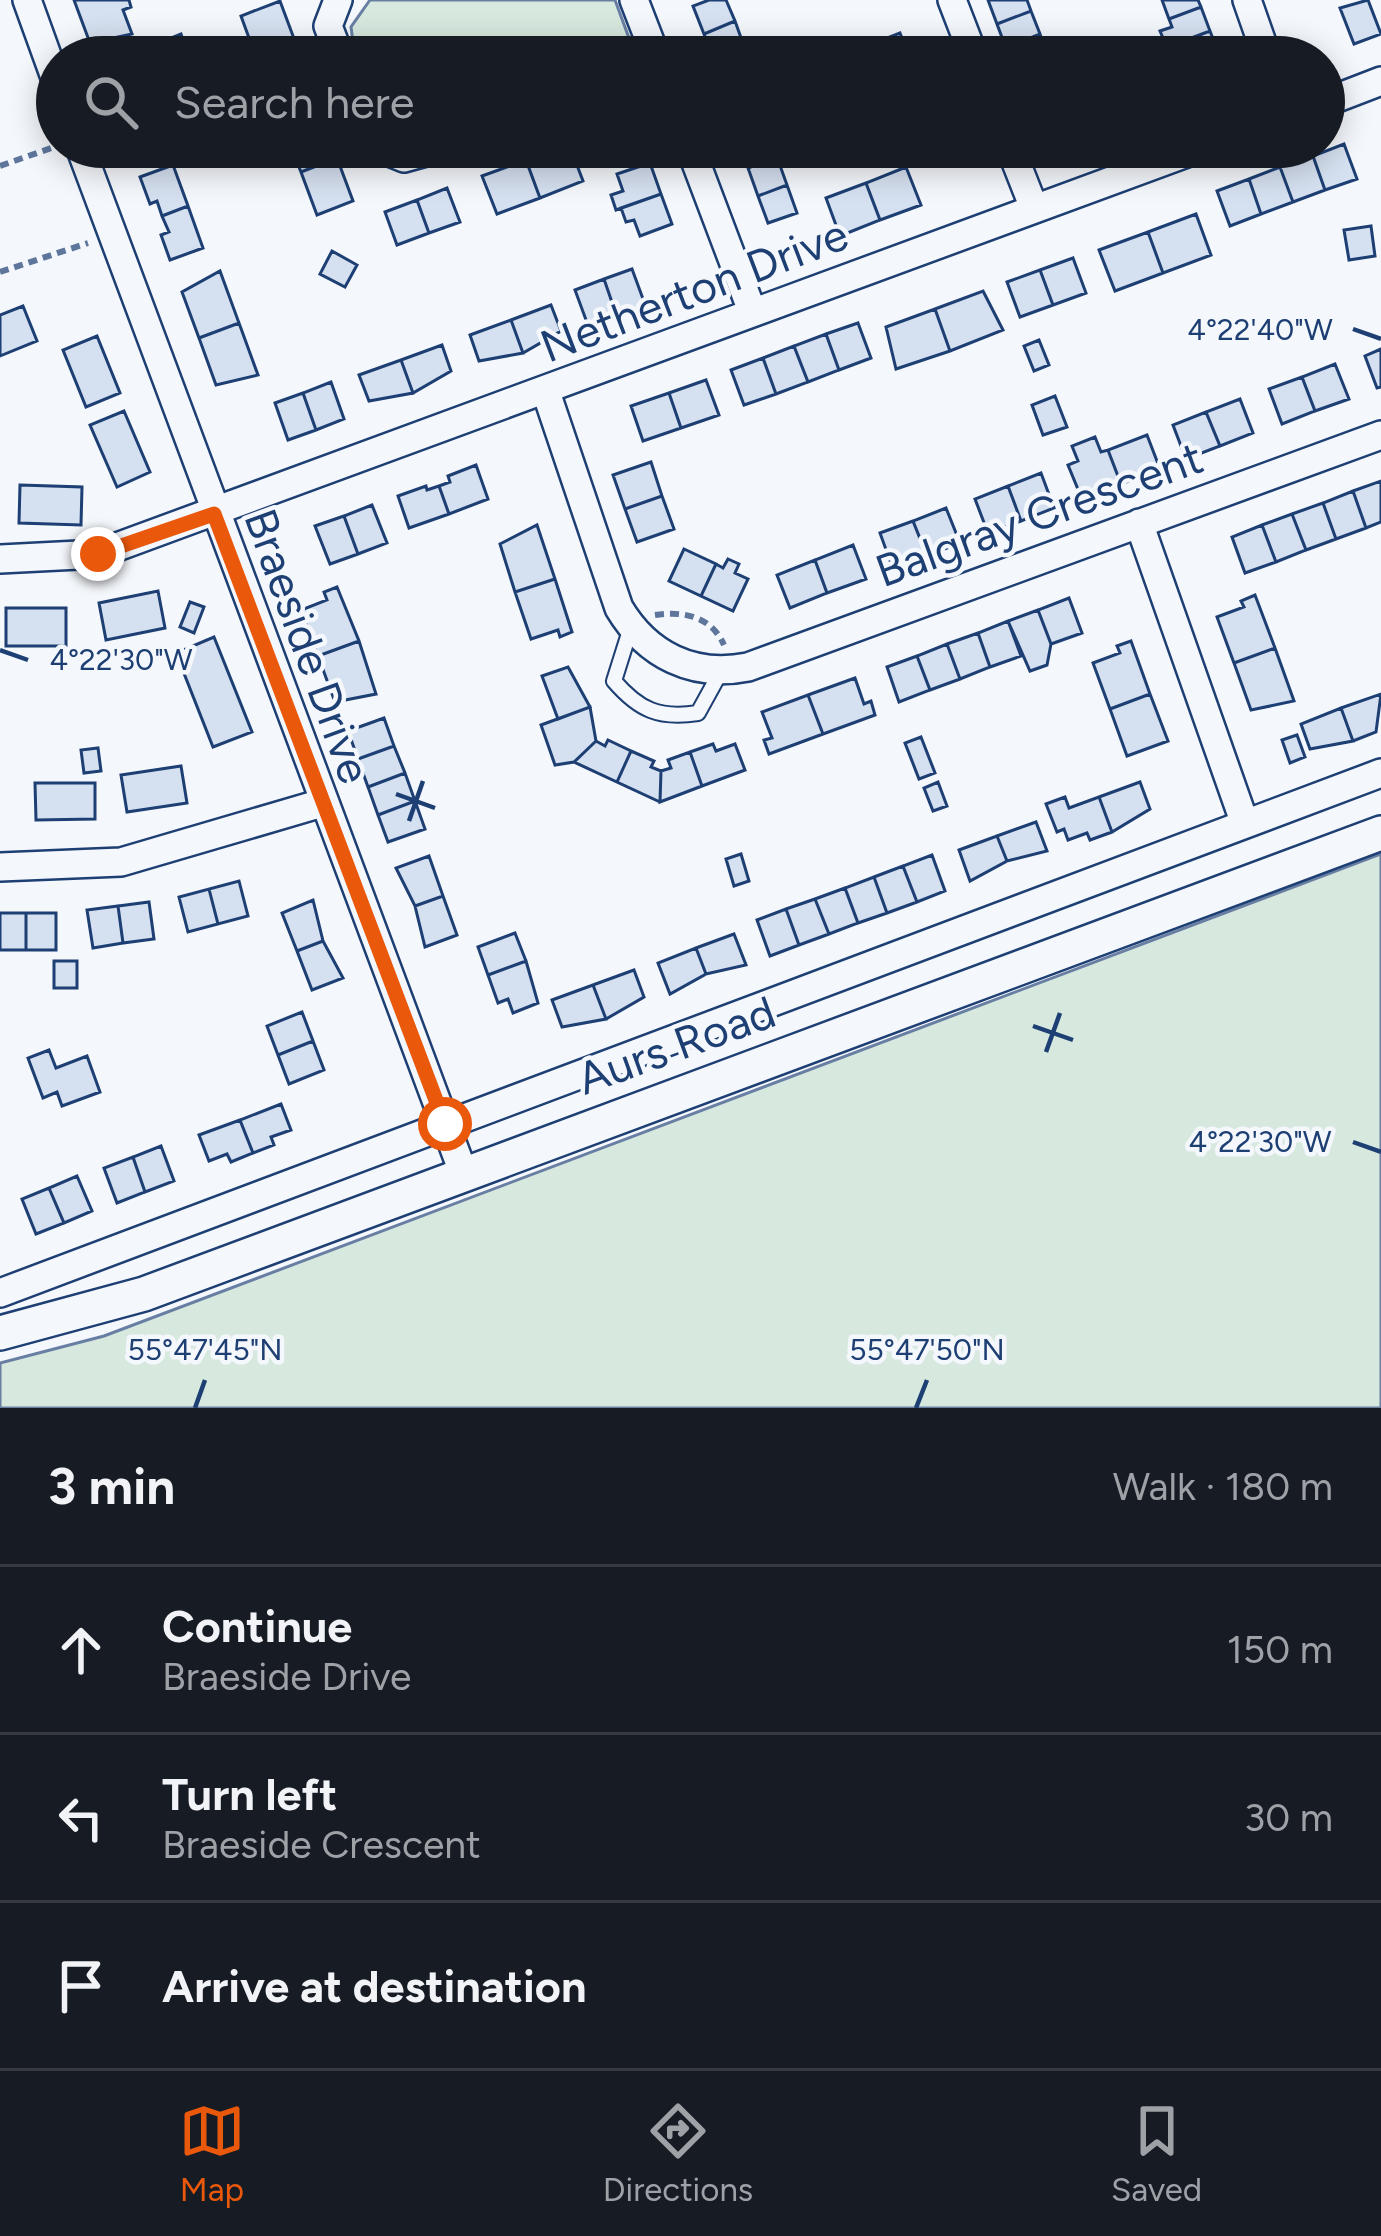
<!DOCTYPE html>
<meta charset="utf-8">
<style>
:root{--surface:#171b24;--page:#242831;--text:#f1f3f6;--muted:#9ea1a6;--line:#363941;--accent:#ea580c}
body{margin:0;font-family:Figtree,sans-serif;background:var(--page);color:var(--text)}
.stop{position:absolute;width:36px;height:36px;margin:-27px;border:9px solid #ea580c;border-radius:50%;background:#fff}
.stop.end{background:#ea580c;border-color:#fff;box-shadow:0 3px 12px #0008}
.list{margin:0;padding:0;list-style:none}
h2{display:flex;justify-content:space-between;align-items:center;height:156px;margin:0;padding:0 48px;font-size:51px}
h2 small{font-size:39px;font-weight:400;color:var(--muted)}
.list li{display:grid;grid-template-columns:78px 1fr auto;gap:36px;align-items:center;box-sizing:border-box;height:168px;padding:0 48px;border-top:3px solid var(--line)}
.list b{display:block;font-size:45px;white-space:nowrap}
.list p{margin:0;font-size:39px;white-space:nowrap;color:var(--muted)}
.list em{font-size:39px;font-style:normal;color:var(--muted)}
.icon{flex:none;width:66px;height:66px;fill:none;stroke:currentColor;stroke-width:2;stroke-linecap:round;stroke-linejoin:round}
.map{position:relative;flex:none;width:1381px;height:1408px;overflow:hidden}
.search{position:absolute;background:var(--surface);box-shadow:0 6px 30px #0003;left:36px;right:36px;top:36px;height:132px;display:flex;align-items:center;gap:30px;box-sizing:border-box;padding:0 42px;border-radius:66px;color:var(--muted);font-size:45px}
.sheet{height:660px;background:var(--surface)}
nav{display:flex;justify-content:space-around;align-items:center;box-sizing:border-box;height:168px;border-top:3px solid var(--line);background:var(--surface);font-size:33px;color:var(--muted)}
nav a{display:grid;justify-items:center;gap:6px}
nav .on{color:var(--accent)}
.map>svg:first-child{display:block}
.green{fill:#d7e8df;stroke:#687fa3;stroke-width:3}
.building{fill:#d5e0f0;stroke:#1d3f73;stroke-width:3}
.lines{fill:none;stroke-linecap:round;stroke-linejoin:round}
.service-casing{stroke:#1d3f73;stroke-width:18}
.minor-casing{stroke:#1d3f73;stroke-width:32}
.tertiary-casing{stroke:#1d3f73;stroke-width:38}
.path{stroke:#5e769c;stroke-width:6;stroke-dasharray:9 6;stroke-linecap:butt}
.service{stroke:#f4f7fb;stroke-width:14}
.minor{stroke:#f4f7fb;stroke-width:27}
.tertiary{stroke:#f4f7fb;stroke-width:33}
.route{stroke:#ea580c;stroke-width:15}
.ticks{fill:none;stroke:#1d3f73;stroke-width:4.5}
.labels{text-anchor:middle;stroke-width:9;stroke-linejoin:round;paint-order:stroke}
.street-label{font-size:45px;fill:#1d3f73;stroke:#f4f7fb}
.ticks-label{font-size:30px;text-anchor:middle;fill:#1d3f73;stroke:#f4f7fb;stroke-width:9;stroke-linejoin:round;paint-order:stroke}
</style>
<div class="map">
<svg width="1381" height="1408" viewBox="0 0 1381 1408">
<rect width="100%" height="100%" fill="#f4f7fb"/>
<path class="green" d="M370,0H615L633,49L629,57H355L351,27Z
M1381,854V1408H0V1363L104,1336Z"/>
<path class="building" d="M74,0H129L131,7L123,10L132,34L90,43Z
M709,0H726L735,21L704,34L693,6Z
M988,0H1027L1031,11L997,24Z
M1162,0H1198L1201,7L1169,19Z
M1368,0L1381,34L1354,44L1340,8Z
M280,1L296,44L256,57L241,16Z
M1201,7L1210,31L1178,43L1163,38L1160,31L1172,27L1169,19Z
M1031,11L1040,34L1006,48L997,24Z
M735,21L745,49L712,57L704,34Z
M1210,31L1220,57H1183L1178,43Z
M900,33L909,56L874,57L869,45Z
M181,34L186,48L161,57L156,44Z
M1040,34L1048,57H1010L1006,48Z
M1344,144L1357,179L1325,190L1313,156Z
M291,147H333L337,158L301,172Z
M560,147H570L583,181L540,198L526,160Z
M740,147H773L777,157L748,168Z
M1313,156L1325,190L1293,202L1280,167Z
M777,157L787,185L758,196L748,168Z
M337,158L353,201L317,215L301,172Z
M526,160L540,198L497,214L482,176Z
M650,163L661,194L616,210L611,195L623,191L617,174Z
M173,165L188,206L162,216L157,201L150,204L140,177Z
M906,167L921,205L880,220L866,183Z
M1280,167L1293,202L1261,214L1249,179Z
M1249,179L1261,214L1230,226L1217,191Z
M866,183L880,220L840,236L826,198Z
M787,185L797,213L768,223L758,196Z
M447,188L460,222L429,233L417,200Z
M661,194L672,224L640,236L634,220L626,222L621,208Z
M417,200L429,233L397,245L385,212Z
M188,206L203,248L170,260L161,235L169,232L162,216Z
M1196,214L1211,255L1163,273L1148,232Z
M1371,226L1375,256L1349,260L1344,230Z
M1148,232L1163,273L1115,291L1099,250Z
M332,251L357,265L345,287L320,274Z
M1073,258L1086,293L1053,305L1040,270Z
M632,269L646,307L617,317L604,279Z
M1040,270L1053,305L1020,317L1007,282Z
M220,271L239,323L199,338L182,292Z
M604,279L617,317L589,328L575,290Z
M983,291L1003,330L950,351L935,309Z
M551,305L561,331L523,353L511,320Z
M23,306L37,341L0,356V315Z
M935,309L950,351L896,369L886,327Z
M511,320L523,353L479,361L470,335Z
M239,323L258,375L216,385L199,338Z
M858,323L871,358L839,370L826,334Z
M826,334L839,370L808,382L794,346Z
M97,336L120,393L86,407L63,350Z
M1039,340L1049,365L1034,371L1024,346Z
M442,345L451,371L413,393L401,360Z
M794,346L808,382L776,394L763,358Z
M1381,349V387L1377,388L1365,356Z
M763,358L776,394L744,405L731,370Z
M401,360L413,393L369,401L359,375Z
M1335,364L1349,399L1315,411L1302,377Z
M1302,377L1315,411L1282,424L1269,389Z
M706,380L719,415L681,428L669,393Z
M331,382L344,419L316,430L303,393Z
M303,393L316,430L288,440L275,403Z
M669,393L681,428L643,441L631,406Z
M1055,396L1067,427L1043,435L1032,405Z
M1240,399L1253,433L1220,446L1206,412Z
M124,411L150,472L117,487L90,425Z
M1206,412L1220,446L1186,459L1173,425Z
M1147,435L1160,469L1121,484L1108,450Z
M1095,437L1101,452L1108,450L1121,484L1082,499L1068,465L1078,461L1072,446Z
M651,462L662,496L625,509L613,475Z
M476,465L488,499L449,514L439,486L450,482L448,476Z
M1041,473L1054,508L1021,521L1008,486Z
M1381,481V522L1366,528L1353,491Z
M20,485L82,487L81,525L19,523Z
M426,486L427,490L439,486L449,514L409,528L398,496Z
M1008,486L1021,521L988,533L975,499Z
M1353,491L1366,528L1336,539L1323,503Z
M662,496L674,529L637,542L625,509Z
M1323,503L1336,539L1306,550L1292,514Z
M372,505L387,543L358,554L344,516Z
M946,508L960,543L927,556L913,521Z
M1292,514L1306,550L1276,562L1262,525Z
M344,516L358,554L330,564L315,526Z
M913,521L927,556L893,569L880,533Z
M537,525L555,579L515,592L500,544Z
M1262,525L1276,562L1245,573L1232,537Z
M853,545L866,579L827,593L815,560Z
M684,549L716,564L701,596L669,581Z
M728,559L739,564L735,573L748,579L733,611L701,596L716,564L723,568Z
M815,560L827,593L790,608L777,575Z
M555,579L572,632L560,637L558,630L531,639L515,592Z
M337,587L359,641L318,656L301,610L327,600L324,592Z
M158,591L165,628L106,640L99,603Z
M1255,595L1275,648L1234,663L1217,617L1244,607L1241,601Z
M1069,598L1082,633L1051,644L1038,610Z
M190,602L204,607L194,633L180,627Z
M6,608H66V646H6Z
M1038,610L1051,644L1047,665L1030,671L1008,621Z
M1008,621L1021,656L990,667L978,633Z
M978,633L990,667L960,679L947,644Z
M214,637L252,732L213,747L176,653Z
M359,641L376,694L335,702L318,656Z
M1131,641L1150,694L1110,709L1093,663L1120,653L1117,646Z
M947,644L960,679L930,690L917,656Z
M1275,648L1294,701L1251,710L1234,663Z
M917,656L930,690L899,702L887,667Z
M568,667L590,707L558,719L542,676Z
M855,678L864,704L871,701L875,715L823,734L808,695Z
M1150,694L1168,741L1127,756L1110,709Z
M1381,694L1376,732L1353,741L1341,708Z
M808,695L823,734L769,754L764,740L772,738L762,712Z
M590,707L596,741L574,762L555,765L541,725Z
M1341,708L1353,741L1310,749L1301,724Z
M384,718L394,746L358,759L348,731Z
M1297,735L1305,757L1290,763L1282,740Z
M921,737L935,773L919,779L905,743Z
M608,740L631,751L617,782L574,762L596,741L605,746Z
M713,744L716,751L735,744L745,770L702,786L690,752Z
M394,746L405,773L368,787L358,759Z
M98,748L101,771L84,773L81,750Z
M631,751L654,761L651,767L661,771L660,802L617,782Z
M690,752L702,786L660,802L661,771L671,768L668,760Z
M181,766L187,803L127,812L121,775Z
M405,773L415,801L378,815L368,787Z
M938,782L947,806L933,811L924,788Z
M1140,782L1150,809L1112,832L1099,797Z
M35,783H95V819L36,820Z
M1065,797L1069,808L1099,797L1112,832L1090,840L1087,833L1068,840L1064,829L1057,832L1046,804Z
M415,801L425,829L388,842L378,815Z
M1036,822L1047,851L1007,861L997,836Z
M997,836L1007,861L970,881L959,850Z
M741,854L749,881L734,886L726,859Z
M932,855L945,891L917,902L903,866Z
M429,856L443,896L415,906L396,868Z
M903,866L917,902L887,913L874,877Z
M874,877L887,913L858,923L845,888Z
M239,881L248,916L218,924L209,889Z
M845,888L858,923L829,934L815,899Z
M209,889L218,924L188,932L179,897Z
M443,896L457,935L425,947L415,906Z
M815,899L829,934L799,945L786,909Z
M313,900L323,941L297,951L282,913Z
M149,902L154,939L123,943L118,906Z
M118,906L123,943L93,948L87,910Z
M786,909L799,945L770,956L757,920Z
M0,913H26V950H0Z
M26,913H56V950H26Z
M515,933L526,961L488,975L478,947Z
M734,934L746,965L706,974L696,948Z
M323,941L343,978L312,990L297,951Z
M696,948L706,974L670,994L658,963Z
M54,961H77V988H54Z
M526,961L538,1003L513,1013L508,999L498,1003L488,975Z
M634,970L644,997L606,1019L593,985Z
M593,985L606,1019L562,1027L552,1000Z
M302,1012L313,1041L278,1055L267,1026Z
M313,1041L324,1070L289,1084L278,1055Z
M49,1050L56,1068L87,1056L100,1092L62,1106L57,1092L43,1098L28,1058Z
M281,1104L291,1130L271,1137L274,1145L253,1153L240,1120Z
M240,1120L253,1153L231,1162L227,1154L209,1161L199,1135Z
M161,1146L174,1181L145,1192L133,1157Z
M133,1157L145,1192L117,1203L104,1168Z
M77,1176L92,1211L64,1223L49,1188Z
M49,1188L64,1223L36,1234L22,1199Z"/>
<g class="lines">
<g class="service-casing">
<path id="service" d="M631,627L614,681C639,710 659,719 698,713L720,673"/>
</g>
<g class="minor-casing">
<path id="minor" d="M27,0L57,83
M338,0L328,26L340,57
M634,0L656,57
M952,0L974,57
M1247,0L1267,57
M1324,103L1381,81
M80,147L463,1172
M377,147L404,158L444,147
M690,147L752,311
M1010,147L1034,208
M546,392L619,608C647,655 693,678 748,667L1381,435
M1139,523L1245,824
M0,559L98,554L1203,147
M0,867L121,862L322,803
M0,1293L1381,773"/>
</g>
<g class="tertiary-casing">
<path id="tertiary" d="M0,1333L144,1294L1381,833"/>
</g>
<path class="path" d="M0,166L54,147
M0,272L88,243
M655,615C684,611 711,616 724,645"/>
<use href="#service" class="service"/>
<use href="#minor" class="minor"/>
<use href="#tertiary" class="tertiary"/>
</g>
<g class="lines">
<path class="route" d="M98,554L214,514L445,1124"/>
</g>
<path class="ticks" d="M1353,329L1381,339M0,650L28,660M396,794L435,808M409,821L423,781M1033,1026L1073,1040M1046,1052L1060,1013M1353,1142L1381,1152M195,1408L205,1380M916,1408L927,1380"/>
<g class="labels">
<g class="street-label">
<text transform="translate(694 290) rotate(-21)" y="16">Netherton Drive</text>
<text transform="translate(1039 514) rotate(-20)" y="16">Balgray Crescent</text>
<text transform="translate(308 646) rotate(70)" y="16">Braeside Drive</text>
<text transform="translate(676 1045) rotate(-20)" y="16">Aurs Road</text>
</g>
</g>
<g class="ticks-label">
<text x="1260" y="340">4°22'40"W</text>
<text x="121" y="670">4°22'30"W</text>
<text x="1260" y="1152">4°22'30"W</text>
<text x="205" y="1360">55°47'45"N</text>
<text x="927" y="1360">55°47'50"N</text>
</g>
</svg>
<div class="stop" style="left:445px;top:1124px"></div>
<div class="stop end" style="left:98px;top:554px"></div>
<div class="search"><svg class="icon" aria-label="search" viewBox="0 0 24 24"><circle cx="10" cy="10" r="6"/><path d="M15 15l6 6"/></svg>Search here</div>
</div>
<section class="sheet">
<h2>3 min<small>Walk · 180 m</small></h2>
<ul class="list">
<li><svg class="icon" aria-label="ahead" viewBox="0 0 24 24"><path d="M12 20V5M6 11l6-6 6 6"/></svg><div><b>Continue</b><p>Braeside Drive</p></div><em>150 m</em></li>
<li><svg class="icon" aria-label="left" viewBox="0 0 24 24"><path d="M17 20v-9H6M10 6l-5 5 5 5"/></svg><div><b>Turn left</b><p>Braeside Crescent</p></div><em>30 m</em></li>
<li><svg class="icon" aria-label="arrive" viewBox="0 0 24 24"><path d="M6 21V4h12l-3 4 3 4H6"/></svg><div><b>Arrive at destination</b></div></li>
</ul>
</section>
<nav>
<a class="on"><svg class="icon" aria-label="map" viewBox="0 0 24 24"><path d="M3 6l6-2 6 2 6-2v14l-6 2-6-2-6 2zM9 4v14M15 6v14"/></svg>Map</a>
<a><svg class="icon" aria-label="directions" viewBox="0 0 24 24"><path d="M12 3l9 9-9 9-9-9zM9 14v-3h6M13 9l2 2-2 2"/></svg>Directions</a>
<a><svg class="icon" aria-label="saved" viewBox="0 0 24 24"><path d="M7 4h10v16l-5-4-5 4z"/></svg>Saved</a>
</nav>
